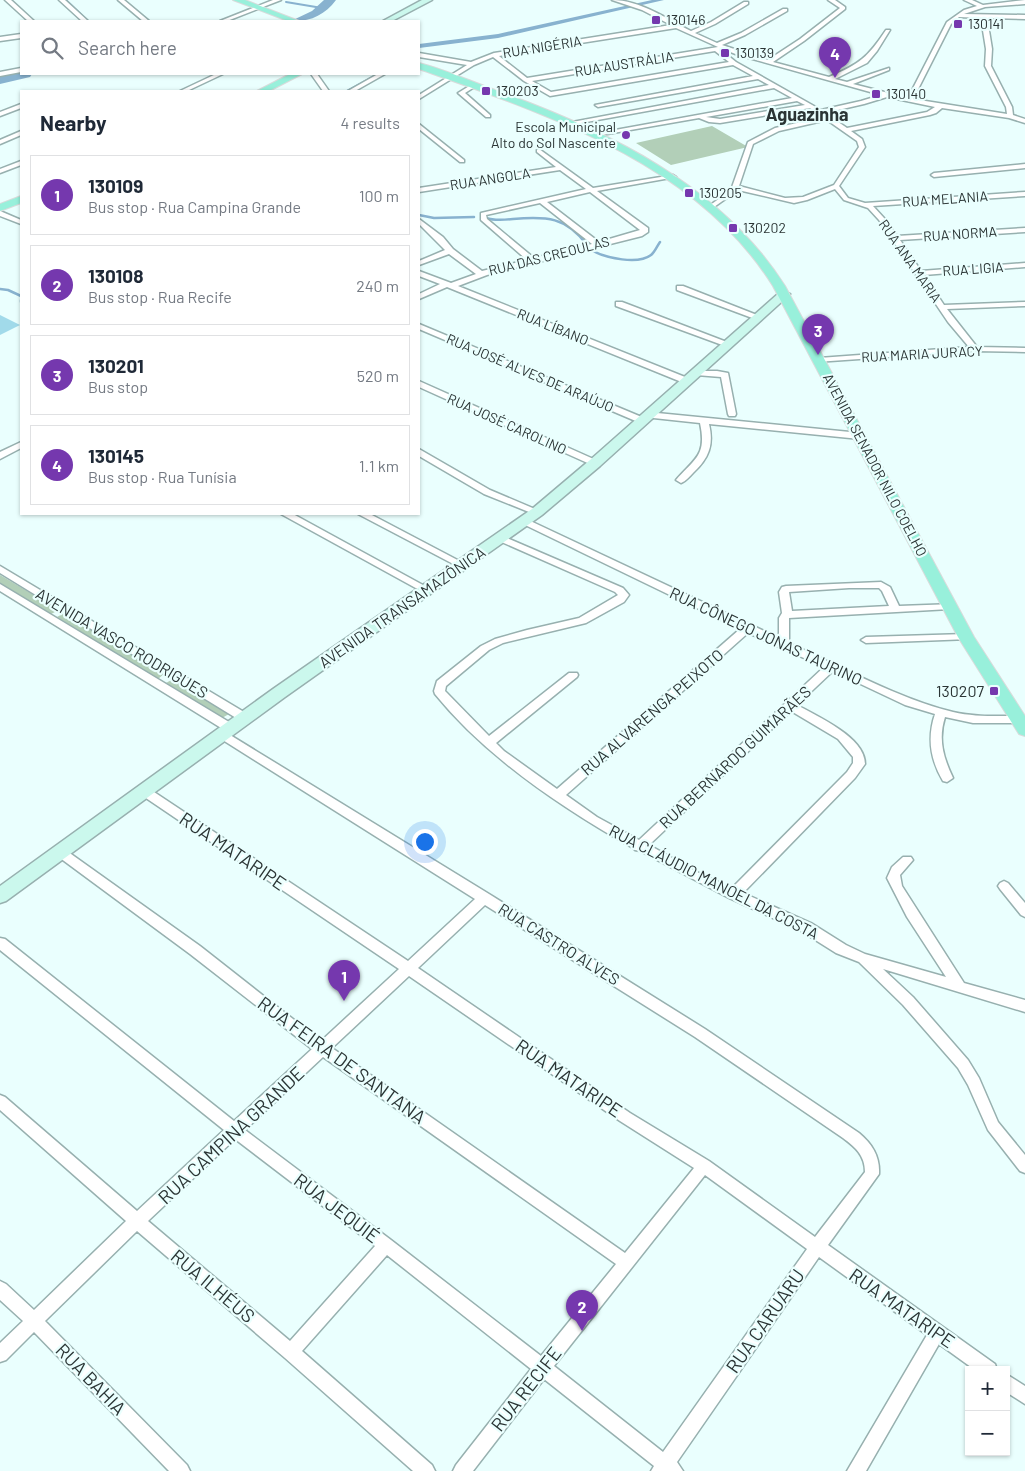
<!DOCTYPE html>
<meta charset="utf-8">
<style>
:root{--surface:#fff;--page:#f2f2f3;--text:#1f2937;--muted:#747a83;--line:#e0e1e3;--accent:#7538ae}
body{margin:0;font-family:Barlow,sans-serif;background:var(--page);color:var(--text)}
.controls{position:absolute;right:15px;bottom:15px;display:grid;overflow:hidden;border-radius:0px;box-shadow:0 1px 4px #0004}
.controls button{width:45px;height:45px;display:grid;place-items:center;padding:0;border:0;border-bottom:1px solid var(--line);background:var(--surface);color:var(--text);font:25px sans-serif}
.you{position:absolute;left:424px;top:841px;width:18px;height:18px;margin:-12px;border:4px solid #fff;border-radius:50%;background:#1a73e8;box-shadow:0 0 0 8px #1a73e833}
.badge{display:grid;place-items:center;width:32px;height:32px;border-radius:50%;background:var(--accent);color:#fff;font-size:16px;font-weight:700}
.pin{position:absolute;translate:-50% -41px;filter:drop-shadow(0 1px 2px #0008)}
.pin::after{content:'';position:absolute;top:26px;width:18px;height:15px;background:inherit;clip-path:polygon(0 0,100% 0,50% 100%)}
.list{margin:0;padding:0;list-style:none}
h2{display:flex;justify-content:space-between;align-items:center;height:65px;margin:0;padding:0 20px;font-size:21px}
h2 small{font-size:16px;font-weight:400;color:var(--muted)}
.list li{display:grid;grid-template-columns:32px 1fr auto;gap:15px;align-items:center;box-sizing:border-box;height:80px;margin:0 10px 10px;padding:0 10px;border:1px solid var(--line);border-radius:0px}
.list b{display:block;font-size:19px;white-space:nowrap}
.list p{margin:0;font-size:16px;white-space:nowrap;color:var(--muted)}
.list em{font-size:16px;font-style:normal;color:var(--muted)}
.icon{flex:none;width:28px;height:28px;fill:none;stroke:currentColor;stroke-width:2;stroke-linecap:round;stroke-linejoin:round}
.map{position:relative;flex:none;width:1025px;height:1471px;overflow:hidden}
.search{position:absolute;background:var(--surface);box-shadow:0 1px 4px #0004;left:20px;top:20px;width:400px;height:55px;display:flex;align-items:center;gap:12px;box-sizing:border-box;padding:0 18px;border-radius:0px;color:var(--muted);font-size:19px}
.panel{position:absolute;background:var(--surface);box-shadow:0 1px 4px #0004;left:20px;top:90px;width:400px;height:425px;border-radius:0px}
.map>svg:first-child{display:block}
.green{fill:#b2cfb8}
.lines{fill:none;stroke-linecap:round;stroke-linejoin:round}
.stream-far1{stroke:#88b2cf;stroke-width:2}
.stream{stroke:#88b2cf;stroke-width:2.5}
.canal{fill:#88b2cf;fill-rule:evenodd}
.river{fill:#88b2cf;fill-rule:evenodd}
.building{fill:#a1daea}
.street-casing{stroke:#97b0af;stroke-width:3}
.secondary-casing{stroke:#97b0af;stroke-width:3}
.primary-casing{stroke:#d9dbdb;stroke-width:2}
.street{fill:#fff;fill-rule:evenodd}
.secondary{fill:#cbf8ed;fill-rule:evenodd}
.primary{fill:#98f0db;fill-rule:evenodd}
.poi-dot{fill:#7538ae;stroke:#eafffe;stroke-width:2}
.labels{text-anchor:middle;stroke-width:4.5;stroke-linejoin:round;paint-order:stroke}
.far-poi-label{font-size:14px;fill:#2b3535;stroke:#eafffe;text-anchor:start}
.far-street-label{font-size:14px;fill:#2b3535;stroke:#eafffe}
.street-label{font-size:16px;fill:#2b3535;stroke:#eafffe}
.poi-label{font-size:16px;fill:#2b3535;stroke:#eafffe;text-anchor:end}
.far-district-label{font-size:18px;font-weight:bold;fill:#2b3535;stroke:#eafffe}
.near-street-label{font-size:19px;fill:#2b3535;stroke:#eafffe}
</style>
<div class="map">
<svg width="1025" height="1471" viewBox="0 0 1025 1471">
<rect width="100%" height="100%" fill="#eafffe"/>
<path class="green" d="M712,126L748,147L671,165L636,143Z
M0,575L59,610L51,614L0,583Z
M64,613L164,674L158,679L57,617Z
M173,679L229,714L222,718L166,683Z"/>
<g class="lines">
<path class="stream-far1" d="M66,0L88,21
M286,2L322,8
M347,91L378,74"/>
<path class="stream" d="M419,215L434,218L474,217
M486,218C495,221 504,220 513,219C547,216 566,217 587,245
M593,251C606,258 638,265 651,255C655,252 657,246 660,242
M0,289L8,290L21,296
M21,300V302"/>
<path class="canal" d="M652,0H664L498,38L419,48V44L498,34Z"/>
<path class="river" d="M324,0H336C325,15 310,22 291,21L312,11Z
M21,71V74H32L30,77L0,84V76Z"/>
</g>
<path class="building" d="M0,315L20,325L0,335Z"/>
<g class="lines">
<g class="street-casing">
<path id="street" d="M5,0H11L34,21H28Z
M59,0H65L88,21H82Z
M118,0H124L149,21H143Z
M273,0H281L227,21H220Z
M612,0C640,0 667,19 691,31L711,22L744,2H748V4L715,24L695,33L717,43L741,33L783,9H787V11L745,35L722,45L768,60L800,39L840,8L828,0H835L845,7V9L804,41L773,62L829,77C860,64 868,57 886,30H890L877,51L867,63L835,79L847,82L889,68V70L853,84L908,98L947,22L964,10L977,6L964,0H972L983,5L1025,0V4L985,7L964,14L1025,15V19L987,18L992,49L991,66L1012,107L1013,115L1025,119V123L1009,118L942,108L936,113L930,115L851,131L862,139L865,147L839,186L848,198L865,203L1025,192V196L873,206L884,218L897,236L1025,228V232L900,240L921,271L1025,263V267L924,275L944,305L1025,302V306L947,309L977,347L1025,348V352L975,351L816,362L815,360L819,358L969,347L948,322L879,220L868,208L844,200L835,189L807,200L794,203L738,190L714,207L709,206L731,190L748,142L775,128L823,117L810,108L720,123L709,122L699,118L596,136L593,134L792,98L774,88L570,125L567,123L769,85L758,79L598,107L595,105L753,76L733,65L550,96L524,81L493,57L474,65L419,99V95L467,65L419,57V53L471,62L494,53L671,25L642,10ZM959,17L981,18L986,49L985,66L1006,107L1007,114L913,99L951,24ZM676,28L718,47L527,78L499,56ZM723,49L738,55L881,95L861,101L821,110L736,62L721,50ZM715,51L729,62L551,92L532,81ZM887,97L935,107L927,112L847,128L825,113L864,104ZM797,101L805,105L720,119L706,117ZM827,120L857,141L859,147L834,185L803,197L785,198L739,186L753,144L779,131Z
M21,34V38L0,41V37Z
M21,68V72L0,76V72Z
M216,74H223L187,91H180Z
M311,74H317L329,91H323Z
M378,74H385L355,91H348Z
M471,85L476,86L465,93L490,115V117H486L458,93Z
M21,104V108L0,116V112Z
M419,124L464,160V162H460L419,129Z
M21,131V135L0,144V140Z
M539,149L593,188L673,175L676,177L597,191L648,228V232L642,236L487,275L458,286L690,379V383H684L447,287L419,299V294L440,284L419,276V271L451,283L476,274L449,254L419,265V261L445,250L419,224V219L443,237L453,249L482,271L527,260L481,220V213L586,189L560,170L419,192V188L556,167L537,152V150ZM590,192L640,230L599,242L547,202ZM540,203L592,244L534,258L487,219L486,215Z
M21,161V165L0,173V169Z
M1025,164V168L934,177L931,175L934,173Z
M0,211L21,220V224L0,216Z
M677,286H683L762,317L755,319L677,290Z
M616,302H622L732,344L725,346L616,306Z
M419,324L644,418L645,420L641,423L638,422L419,329Z
M693,371H717L728,373L736,414L735,416H729L728,414L721,377L696,375L692,373Z
M419,381L598,461L600,463L595,466L592,465L419,387Z
M647,412L860,433L864,436L860,439L709,424C714,445 709,458 693,473C689,477 686,481 681,483L676,480C695,458 707,456 700,423L644,417L643,415Z
M21,442V448L0,459V452Z
M419,449L490,490L542,512L537,515L534,514L484,494L419,456Z
M281,514H293L432,590L431,592H423Z
M358,514H370L467,565L465,567H459Z
M524,518L779,638V618L782,613L779,592L782,587L786,586L881,582L890,587L899,606L954,604L955,606L954,608L950,609L789,618V643C840,666 899,699 953,712C974,717 996,716 1018,716L1024,720L1022,723H973L945,717C938,739 943,757 953,778L947,782L943,781C930,759 927,738 935,714L905,705L833,671L797,705C818,717 865,737 865,764L855,778L743,893L811,923L846,945L865,954L946,977L907,917L887,878L892,867L903,857H911L913,860L900,875L902,886L964,983L1025,1000V1012L883,969L913,997L968,1060L979,1078L998,1122L1025,1155V1173L1020,1171L988,1130L968,1085L958,1068L903,1005L859,962L836,953L801,931L729,898L640,851L635,850L633,848C562,808 486,757 435,694L434,691L437,681L481,646L495,639L527,630L579,618L618,595L615,592L497,540L495,538L500,535L623,588L629,595L624,602L586,623L503,643L489,650L446,686L445,691L447,693L489,736L569,673H577L578,675L577,677L496,743L504,751L557,789L740,629L521,523L519,521ZM849,588H879L882,591L889,606L792,611L789,592ZM748,633L824,667L639,840L597,817L566,795ZM791,711L838,739L853,757V763L847,772L732,888L699,873L649,845Z
M0,566L249,715L251,718L245,722L241,721L0,573Z
M0,584L234,725L236,728L234,731H226L0,591Z
M966,634L971,637L970,639L866,643L861,640L866,637Z
M222,730L489,894L705,1029L859,1133C872,1144 880,1156 879,1174L828,1245L995,1364L997,1370H975L939,1344L866,1471H847L927,1335L819,1257L677,1462L683,1471H651L654,1466L544,1379L473,1471H453L456,1465L531,1369L387,1255L302,1351L432,1465L435,1471H413L285,1358L137,1231L45,1321L187,1465L190,1471H169L34,1332L6,1360L0,1362V1343L23,1321L0,1300V1281L6,1284L34,1310L126,1221L0,1110V1095L5,1097L137,1211L224,1130L0,950V938L5,939L234,1121L312,1049L190,954L56,855L54,852L56,849H64L200,946L321,1041L399,969L140,794L138,791L140,788H148L408,961L475,899L218,737L216,734ZM485,905L695,1037L843,1138C855,1147 865,1155 865,1172L815,1237L709,1161L630,1113L418,968ZM409,976L620,1121L694,1168L625,1253L332,1048ZM323,1057L616,1264L541,1356L391,1240L245,1130ZM235,1139L375,1246L290,1341L148,1221ZM705,1175L807,1249L663,1452L554,1366Z
M1004,881L1008,883L1025,903V917L1021,915L1000,889L998,886L1000,883Z
M1006,1374L1025,1386V1404L1006,1392Z"/>
</g>
<g class="secondary-casing">
<path id="secondary" d="M422,0H432L392,21H383Z
M784,291L790,294L788,296L600,466L542,515L285,697L6,901L0,903V886L273,689L532,509L590,460L780,292Z"/>
</g>
<g class="primary-casing">
<path id="primary" d="M233,0H245L299,21H288Z
M419,63C446,70 472,82 498,91C608,131 720,184 785,286L974,637L1025,716V736L1019,734L958,637L773,286C696,163 548,115 419,69Z
M290,74H302L269,91H257Z
M21,196V203L0,211V204Z"/>
</g>
<use href="#street" class="street"/>
<use href="#secondary" class="secondary"/>
<use href="#primary" class="primary"/>
</g>
<g class="poi-dot">
<rect x="651" y="15" width="10" height="10" rx="2.5"/>
<rect x="953" y="19" width="10" height="10" rx="2.5"/>
<rect x="720" y="48" width="10" height="10" rx="2.5"/>
<rect x="481" y="86" width="10" height="10" rx="2.5"/>
<rect x="871" y="89" width="10" height="10" rx="2.5"/>
<circle cx="626" cy="135" r="5"/>
<rect x="684" y="188" width="10" height="10" rx="2.5"/>
<rect x="728" y="223" width="10" height="10" rx="2.5"/>
<rect x="989" y="686" width="10" height="10" rx="2.5"/>
</g>
<g class="labels">
<g class="far-poi-label">
<text x="666" y="25">130146</text>
<text x="968" y="29">130141</text>
<text x="735" y="58">130139</text>
<text x="496" y="96">130203</text>
<text x="886" y="99">130140</text>
<text x="616" y="132" text-anchor="end">Escola Municipal<tspan x="616" dy="16">Alto do Sol Nascente</tspan></text>
<text x="699" y="198">130205</text>
<text x="743" y="233">130202</text>
</g>
<g class="far-street-label">
<text transform="translate(542 47) rotate(-9)" y="5">RUA NIGÉRIA</text>
<text transform="translate(624 64) rotate(-9)" y="5">RUA AUSTRÁLIA</text>
<text transform="translate(490 179) rotate(-9)" y="5">RUA ANGOLA</text>
<text transform="translate(945 199) rotate(-4)" y="5">RUA MELANIA</text>
<text transform="translate(960 234) rotate(-4)" y="5">RUA NORMA</text>
<text transform="translate(549 256) rotate(-14)" y="5">RUA DAS CREOULAS</text>
<text transform="translate(910 261) rotate(55)" y="5">RUA ANA MARIA</text>
<text transform="translate(973 269) rotate(-4)" y="5">RUA LIGIA</text>
<text transform="translate(553 327) rotate(22)" y="5">RUA LÍBANO</text>
<text transform="translate(922 354) rotate(-3)" y="5">RUA MARIA JURACY</text>
<text transform="translate(530 373) rotate(23)" y="5">RUA JOSÉ ALVES DE ARAÚJO</text>
<text transform="translate(507 424) rotate(24)" y="5">RUA JOSÉ CAROLINO</text>
<text transform="translate(875 465) rotate(62)" y="5">AVENIDA SENADOR NILO COELHO</text>
</g>
<g class="street-label">
<text transform="translate(402 607) rotate(-35)" y="6">AVENIDA TRANSAMAZÔNICA</text>
<text transform="translate(766 636) rotate(25)" y="6">RUA CÔNEGO JONAS TAURINO</text>
<text transform="translate(122 643) rotate(31)" y="6">AVENIDA VASCO RODRIGUES</text>
<text transform="translate(652 712) rotate(-41)" y="6">RUA ALVARENGA PEIXOTO</text>
<text transform="translate(735 757) rotate(-43)" y="6">RUA BERNARDO GUIMARÃES</text>
<text transform="translate(714 882) rotate(27)" y="6">RUA CLÁUDIO MANOEL DA COSTA</text>
<text transform="translate(559 944) rotate(32)" y="6">RUA CASTRO ALVES</text>
</g>
<g class="poi-label">
<text x="984" y="697">130207</text>
</g>
<g class="far-district-label">
<text x="807" y="121">Aguazinha</text>
</g>
<g class="near-street-label">
<text transform="translate(233 851) rotate(34)" y="7">RUA MATARIPE</text>
<text transform="translate(342 1060) rotate(36)" y="7">RUA FEIRA DE SANTANA</text>
<text transform="translate(569 1078) rotate(34)" y="7">RUA MATARIPE</text>
<text transform="translate(231 1135) rotate(-43)" y="7">RUA CAMPINA GRANDE</text>
<text transform="translate(337 1208) rotate(37)" y="7">RUA JEQUIÉ</text>
<text transform="translate(213 1286) rotate(40)" y="7">RUA ILHÉUS</text>
<text transform="translate(902 1308) rotate(35)" y="7">RUA MATARIPE</text>
<text transform="translate(765 1321) rotate(-55)" y="7">RUA CARUARU</text>
<text transform="translate(91 1379) rotate(46)" y="7">RUA BAHIA</text>
<text transform="translate(526 1389) rotate(-52)" y="7">RUA RECIFE</text>
</g>
</g>
</svg>
<div class="controls">
<button>+</button>
<button>−</button>
</div>
<div class="you"></div>
<div class="pin badge" style="left:344px;top:1001px">1</div>
<div class="pin badge" style="left:582px;top:1331px">2</div>
<div class="pin badge" style="left:818px;top:355px">3</div>
<div class="pin badge" style="left:835px;top:78px">4</div>
<div class="search"><svg class="icon" aria-label="search" viewBox="0 0 24 24"><circle cx="10" cy="10" r="6"/><path d="M15 15l6 6"/></svg>Search here</div>
<section class="panel">
<h2>Nearby<small>4 results</small></h2>
<ul class="list">
<li><span class="badge">1</span><div><b>130109</b><p>Bus stop · Rua Campina Grande</p></div><em>100 m</em></li>
<li><span class="badge">2</span><div><b>130108</b><p>Bus stop · Rua Recife</p></div><em>240 m</em></li>
<li><span class="badge">3</span><div><b>130201</b><p>Bus stop</p></div><em>520 m</em></li>
<li><span class="badge">4</span><div><b>130145</b><p>Bus stop · Rua Tunísia</p></div><em>1.1 km</em></li>
</ul>
</section>
</div>
